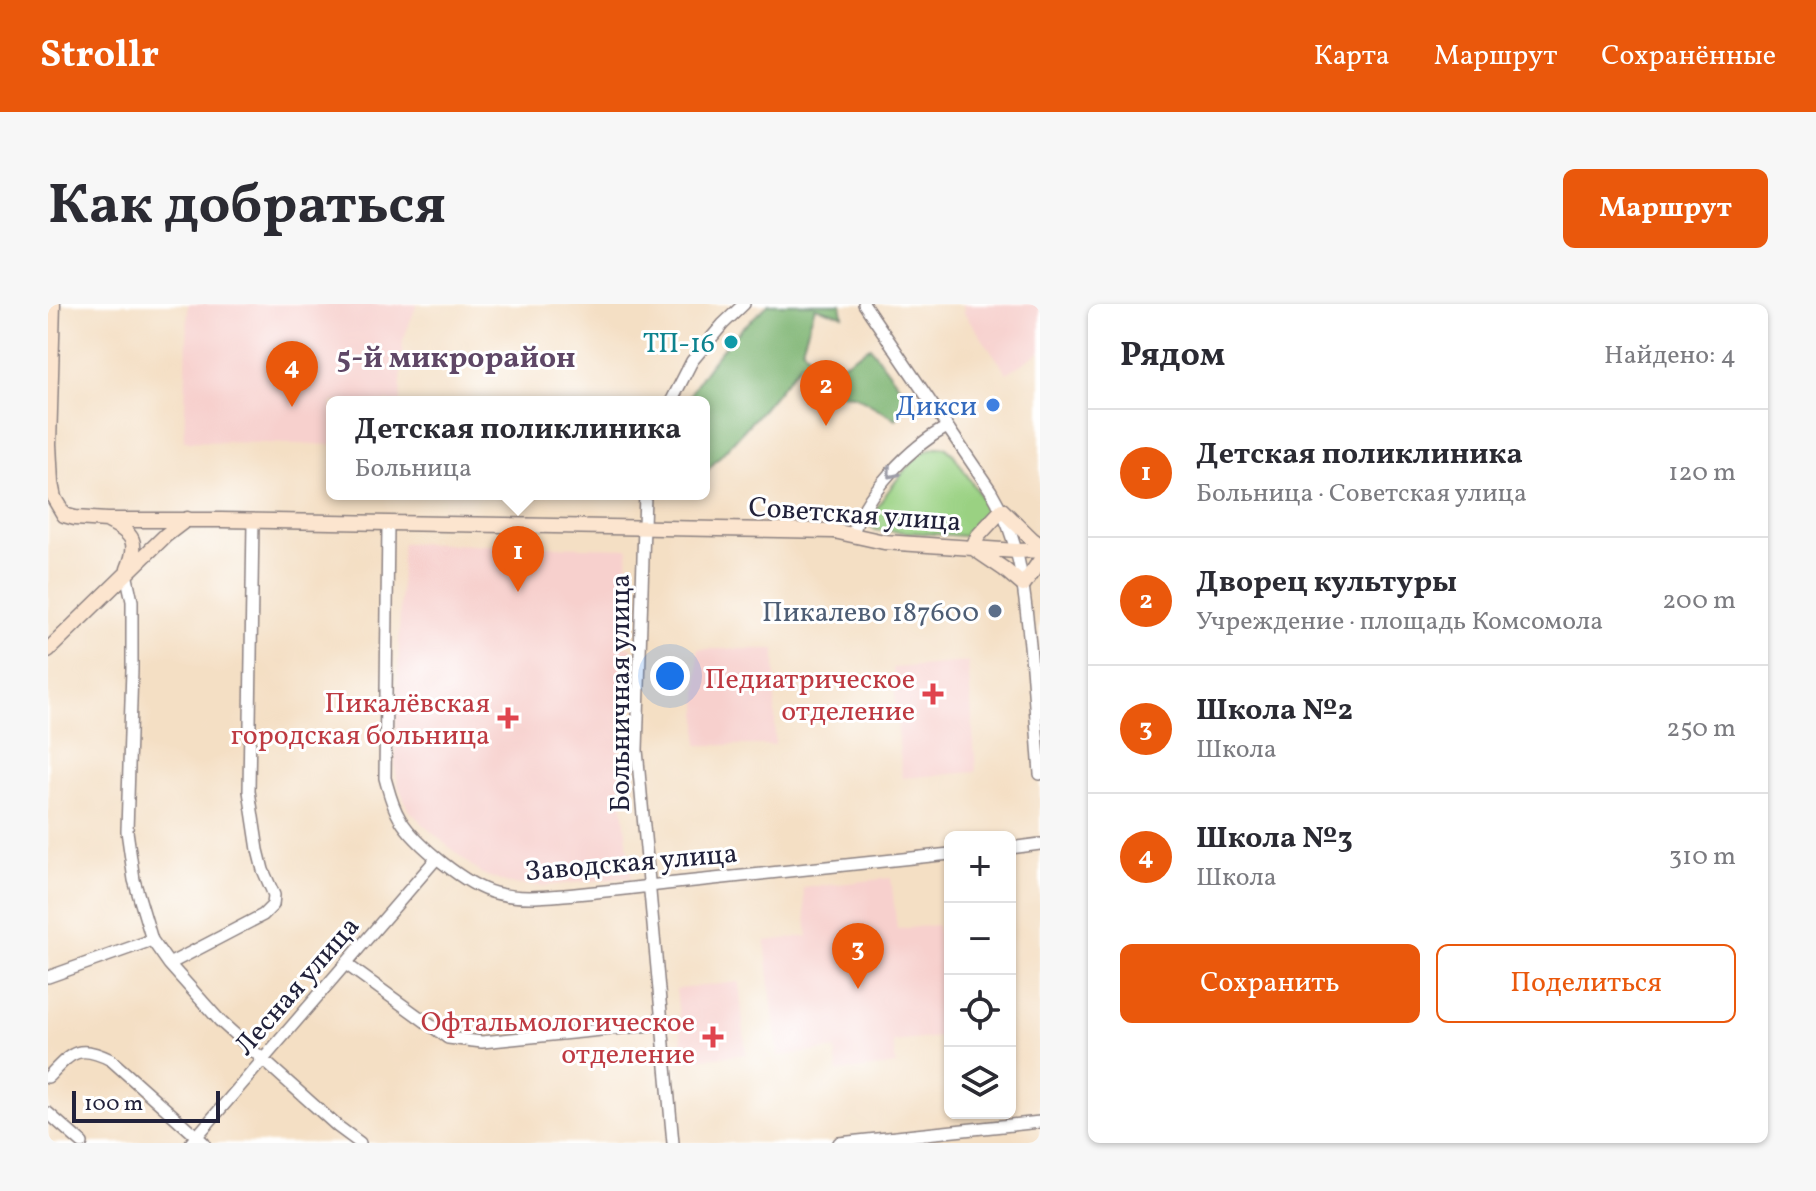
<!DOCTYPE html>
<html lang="ru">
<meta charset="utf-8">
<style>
:root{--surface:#fff;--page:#f7f7f7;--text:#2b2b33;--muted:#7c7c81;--line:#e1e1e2;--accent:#ea580c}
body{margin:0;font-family:Vollkorn,serif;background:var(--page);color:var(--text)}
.controls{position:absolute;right:24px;bottom:24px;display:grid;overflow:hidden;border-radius:12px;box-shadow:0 2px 6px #0004}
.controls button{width:72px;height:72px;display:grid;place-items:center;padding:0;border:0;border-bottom:2px solid var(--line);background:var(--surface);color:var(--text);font:40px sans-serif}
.scale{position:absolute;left:24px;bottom:20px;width:148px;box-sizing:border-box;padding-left:8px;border:4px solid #22223b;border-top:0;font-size:22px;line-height:28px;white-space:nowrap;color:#22223b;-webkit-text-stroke:6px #fff;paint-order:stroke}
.you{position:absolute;left:622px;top:372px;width:28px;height:28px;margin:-20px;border:6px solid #fff;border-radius:50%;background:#1a73e8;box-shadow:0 0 0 12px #1a73e833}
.badge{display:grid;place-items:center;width:52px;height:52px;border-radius:50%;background:var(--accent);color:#fff;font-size:26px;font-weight:700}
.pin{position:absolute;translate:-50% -66px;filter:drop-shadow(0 2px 4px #0008)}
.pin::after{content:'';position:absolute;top:42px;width:28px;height:24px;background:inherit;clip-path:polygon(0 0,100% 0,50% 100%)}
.popup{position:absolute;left:278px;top:92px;width:384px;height:104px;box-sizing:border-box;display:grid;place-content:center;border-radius:12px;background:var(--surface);filter:drop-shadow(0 2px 6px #0005);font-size:26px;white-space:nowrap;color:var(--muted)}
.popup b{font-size:30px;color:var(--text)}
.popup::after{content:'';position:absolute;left:50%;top:100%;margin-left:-16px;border:16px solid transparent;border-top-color:var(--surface)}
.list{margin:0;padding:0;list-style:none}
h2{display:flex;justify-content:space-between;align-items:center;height:104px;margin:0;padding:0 32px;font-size:34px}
h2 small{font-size:26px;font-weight:400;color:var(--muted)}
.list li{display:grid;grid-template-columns:52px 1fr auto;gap:24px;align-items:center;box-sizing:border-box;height:128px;padding:0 32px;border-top:2px solid var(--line)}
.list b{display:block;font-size:30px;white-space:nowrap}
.list p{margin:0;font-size:26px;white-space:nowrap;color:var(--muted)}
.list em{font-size:26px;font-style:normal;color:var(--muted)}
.actions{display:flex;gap:16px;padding:24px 32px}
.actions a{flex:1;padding:18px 0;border:2px solid var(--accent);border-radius:12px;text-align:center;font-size:28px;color:var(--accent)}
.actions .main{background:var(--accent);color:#fff}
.icon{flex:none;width:44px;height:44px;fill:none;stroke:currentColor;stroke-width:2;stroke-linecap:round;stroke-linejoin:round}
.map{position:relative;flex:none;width:992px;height:839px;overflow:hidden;border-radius:12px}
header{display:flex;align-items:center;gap:48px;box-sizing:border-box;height:112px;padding:0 40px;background:var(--accent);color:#fff}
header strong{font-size:38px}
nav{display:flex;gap:44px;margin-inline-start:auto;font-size:28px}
.intro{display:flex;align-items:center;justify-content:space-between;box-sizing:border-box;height:192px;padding:0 48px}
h1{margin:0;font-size:56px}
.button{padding:20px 36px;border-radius:12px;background:var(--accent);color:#fff;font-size:28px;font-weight:700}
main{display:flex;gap:48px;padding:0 48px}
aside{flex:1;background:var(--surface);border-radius:12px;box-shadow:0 2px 6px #0004}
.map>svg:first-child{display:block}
.built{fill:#f7d0cd}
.green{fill:#9ad182;stroke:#5e7a5e;stroke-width:2}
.forest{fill:#7bb370;stroke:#4e6a56;stroke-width:2}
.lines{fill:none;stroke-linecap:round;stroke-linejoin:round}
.street-casing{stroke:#8b8080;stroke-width:14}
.secondary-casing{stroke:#8b8080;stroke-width:17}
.street{stroke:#fff;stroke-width:11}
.secondary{stroke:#fce5cf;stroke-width:14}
.oneway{stroke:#9c9ca7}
.culture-dot{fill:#0f9aa8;stroke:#fff;stroke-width:3}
.shop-dot{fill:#3f7fe0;stroke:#fff;stroke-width:3}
.service-dot{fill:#5c6f8a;stroke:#fff;stroke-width:3}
.health-dot{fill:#e0444e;stroke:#fff;stroke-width:3}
.labels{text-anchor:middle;stroke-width:6;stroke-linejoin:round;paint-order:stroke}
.culture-label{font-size:28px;fill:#0d838f;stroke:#fff;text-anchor:end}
.shop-label{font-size:28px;fill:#366cbe;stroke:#fff;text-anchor:end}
.street-label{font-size:28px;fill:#22223b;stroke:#fff}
.service-label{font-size:28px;fill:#4e5e75;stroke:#fff;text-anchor:end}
.health-label{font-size:28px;fill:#be3a42;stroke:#fff;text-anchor:end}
.neighbourhood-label{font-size:30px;font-weight:bold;fill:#5f4766;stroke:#fff}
</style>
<header>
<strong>Strollr</strong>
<nav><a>Карта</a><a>Маршрут</a><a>Сохранённые</a></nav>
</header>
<div class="intro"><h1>Как добраться</h1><a class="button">Маршрут</a></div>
<main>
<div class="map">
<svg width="992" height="839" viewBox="0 0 992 839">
<rect width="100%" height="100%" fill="#fff"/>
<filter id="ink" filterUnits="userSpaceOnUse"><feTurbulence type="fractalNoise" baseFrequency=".0125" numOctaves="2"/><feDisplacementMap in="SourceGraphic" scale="16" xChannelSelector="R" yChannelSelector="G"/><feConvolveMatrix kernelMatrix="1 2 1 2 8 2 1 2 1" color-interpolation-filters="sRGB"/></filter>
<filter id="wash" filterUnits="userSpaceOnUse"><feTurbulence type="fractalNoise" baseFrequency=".006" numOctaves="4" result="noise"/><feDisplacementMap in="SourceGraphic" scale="32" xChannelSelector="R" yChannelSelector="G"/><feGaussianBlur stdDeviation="1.8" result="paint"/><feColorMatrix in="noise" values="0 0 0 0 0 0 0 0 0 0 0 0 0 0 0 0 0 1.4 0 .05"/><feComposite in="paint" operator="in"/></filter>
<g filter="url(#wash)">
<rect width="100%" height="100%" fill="#f4dfc4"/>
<path class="built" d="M140,0H369L355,36L352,98H284V141L136,137Z
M915,0H992V48L959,69L916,9Z
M354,239L580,244L575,342L584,343L582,404L573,405L571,468L583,573L495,582L460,580L432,569L381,526L360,505L350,480L347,462Z
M650,345H727V441H650Z
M920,358L928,468L854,474L845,364Z
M843,574L849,625L889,621L902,732L845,738L848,761L790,768L787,745L730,752L717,637L760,632L755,584Z
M691,678L698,750L636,756L628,685Z"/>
<path class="green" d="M888,143H897L906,151L942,207C937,216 926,230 916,232L827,226L821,222C825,203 860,159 876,148C880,146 884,144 888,143Z"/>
<path class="forest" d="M721,0H793L795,11L767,3L754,44L762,53L794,60L822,43L863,97L848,115L806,91L793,90L753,59L714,106L656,170V98H638C659,58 687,29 721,0Z"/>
</g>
<g filter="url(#ink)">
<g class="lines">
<g class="street-casing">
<path id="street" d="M816,0L943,187C973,237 976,284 982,341C986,384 989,427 992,470
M623,98L644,57L675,20L696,0
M597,190L589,446L625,839
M340,220L337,474C341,488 344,502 352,515C367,540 419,582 447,589C473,596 501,592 527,590C558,587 588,584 618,580L902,550
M805,230C816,190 863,142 899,123
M78,269L84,297V365L79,527L86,576L104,636L121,660L172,717L289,822L312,839
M962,544L992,540
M121,660L215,611L225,601L226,591L215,566L210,546L201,487L205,217
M298,660L400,734L434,738L614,720
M0,673L104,636
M0,773C23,749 30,739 63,756L156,839
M0,809L34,839
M143,839L388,555
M791,839L992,818"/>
</g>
<g class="secondary-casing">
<path id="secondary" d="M5,0L1,140L3,179L6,194L16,211L27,214L59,216H173L786,227L836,238L969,247L992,246
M60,217C86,230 91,238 80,265
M925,243L930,232L954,206L985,236L992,241
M925,244L956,265L975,281L992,257
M0,346L118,231L139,215"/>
</g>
<use href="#street" class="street"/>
<use href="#secondary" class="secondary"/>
</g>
<defs><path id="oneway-chevron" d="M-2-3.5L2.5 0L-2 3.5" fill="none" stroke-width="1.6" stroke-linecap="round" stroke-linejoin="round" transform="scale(2)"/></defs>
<use class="oneway" href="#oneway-chevron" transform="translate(844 169) rotate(130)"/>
</g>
<circle class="culture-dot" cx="683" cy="38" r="8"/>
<circle class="shop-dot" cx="945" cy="101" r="8"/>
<circle class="service-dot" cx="947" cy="307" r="8"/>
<g class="health-dot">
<path d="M881 378h8v8h8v8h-8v8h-8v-8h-8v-8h8z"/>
<path d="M456 402h8v8h8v8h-8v8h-8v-8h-8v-8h8z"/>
<path d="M661 721h8v8h8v8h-8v8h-8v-8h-8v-8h8z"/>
</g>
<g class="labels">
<g class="culture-label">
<text x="667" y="48">ТП-16</text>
</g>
<g class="shop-label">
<text x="929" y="111">Дикси</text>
</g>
<g class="street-label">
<text transform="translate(807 209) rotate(4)" y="10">Советская улица</text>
<text transform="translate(571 389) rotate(-90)" y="10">Больничная улица</text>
<text transform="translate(583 557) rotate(-5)" y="10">Заводская улица</text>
<text transform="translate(248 681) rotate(-49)" y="10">Лесная улица</text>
</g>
<g class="service-label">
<text x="931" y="317">Пикалево 187600</text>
</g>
<g class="health-label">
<text x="867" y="384">Педиатрическое<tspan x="867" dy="32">отделение</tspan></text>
<text x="442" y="408">Пикалёвская<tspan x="442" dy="32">городская больница</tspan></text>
<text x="647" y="727">Офтальмологическое<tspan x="647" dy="32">отделение</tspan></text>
</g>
<g class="neighbourhood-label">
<text x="408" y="63">5-й микрорайон</text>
</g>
</g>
</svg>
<div class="controls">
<button>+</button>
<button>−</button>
<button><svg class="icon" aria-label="locate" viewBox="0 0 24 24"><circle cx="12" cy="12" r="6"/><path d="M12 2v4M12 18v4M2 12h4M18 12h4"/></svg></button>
<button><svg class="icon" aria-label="layers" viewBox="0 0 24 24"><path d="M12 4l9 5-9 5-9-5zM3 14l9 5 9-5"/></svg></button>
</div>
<div class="scale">100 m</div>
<div class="you"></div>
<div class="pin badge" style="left:470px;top:288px">1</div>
<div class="popup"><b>Детская поликлиника</b>Больница</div>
<div class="pin badge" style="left:778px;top:122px">2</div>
<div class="pin badge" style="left:810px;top:685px">3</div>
<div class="pin badge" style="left:244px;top:103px">4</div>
</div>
<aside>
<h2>Рядом<small>Найдено: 4</small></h2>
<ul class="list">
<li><span class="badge">1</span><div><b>Детская поликлиника</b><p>Больница · Советская улица</p></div><em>120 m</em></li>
<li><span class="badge">2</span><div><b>Дворец культуры</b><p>Учреждение · площадь Комсомола</p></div><em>200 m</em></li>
<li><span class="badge">3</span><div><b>Школа №2</b><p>Школа</p></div><em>250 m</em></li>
<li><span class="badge">4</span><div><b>Школа №3</b><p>Школа</p></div><em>310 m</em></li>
</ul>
<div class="actions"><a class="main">Сохранить</a><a>Поделиться</a></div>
</aside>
</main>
